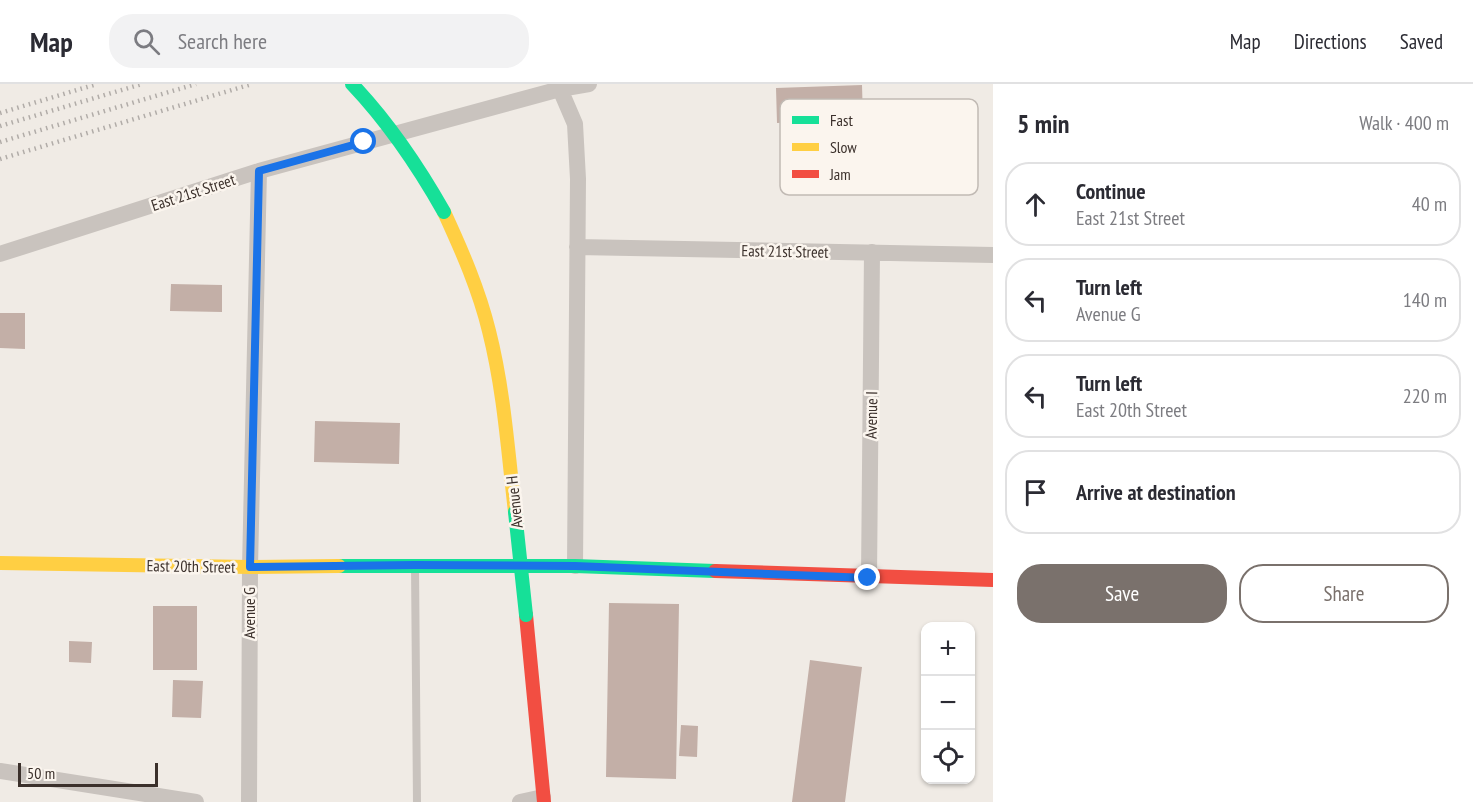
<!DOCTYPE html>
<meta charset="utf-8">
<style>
:root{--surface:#fff;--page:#f2f2f3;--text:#2b2b33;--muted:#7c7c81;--line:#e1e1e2;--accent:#7a716c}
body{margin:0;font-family:"PT Sans Narrow",sans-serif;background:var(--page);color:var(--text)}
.controls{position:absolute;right:18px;bottom:18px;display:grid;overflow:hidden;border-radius:12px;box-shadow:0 2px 4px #0004}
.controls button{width:54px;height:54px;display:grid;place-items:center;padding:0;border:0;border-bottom:2px solid var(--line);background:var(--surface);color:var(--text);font:30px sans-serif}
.scale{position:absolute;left:18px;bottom:15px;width:140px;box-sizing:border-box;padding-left:6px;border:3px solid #3b302b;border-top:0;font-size:16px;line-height:21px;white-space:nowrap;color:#3b302b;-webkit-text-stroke:4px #fbf5ee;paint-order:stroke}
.stop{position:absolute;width:18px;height:18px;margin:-14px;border:4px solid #1a73e8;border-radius:50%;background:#fff}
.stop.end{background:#1a73e8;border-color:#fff;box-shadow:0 2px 6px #0008}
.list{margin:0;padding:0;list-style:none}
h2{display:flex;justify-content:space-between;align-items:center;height:78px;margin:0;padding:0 24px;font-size:26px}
h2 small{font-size:20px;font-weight:400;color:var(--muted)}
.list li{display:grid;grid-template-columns:39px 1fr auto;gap:18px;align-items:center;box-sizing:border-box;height:84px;margin:0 12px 12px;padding:0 12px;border:2px solid var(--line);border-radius:24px}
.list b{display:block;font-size:22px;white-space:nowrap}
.list p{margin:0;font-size:20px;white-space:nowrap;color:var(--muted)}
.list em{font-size:20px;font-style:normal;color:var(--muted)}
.actions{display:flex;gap:12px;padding:18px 24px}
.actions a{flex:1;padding:14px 0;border:2px solid var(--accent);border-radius:24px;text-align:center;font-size:21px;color:var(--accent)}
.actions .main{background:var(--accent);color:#fff}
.icon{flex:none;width:33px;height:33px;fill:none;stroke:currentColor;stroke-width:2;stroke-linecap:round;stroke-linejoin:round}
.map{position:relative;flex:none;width:993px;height:718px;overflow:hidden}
header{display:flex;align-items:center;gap:36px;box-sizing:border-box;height:84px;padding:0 30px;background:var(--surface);border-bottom:2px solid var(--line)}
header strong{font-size:28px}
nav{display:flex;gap:33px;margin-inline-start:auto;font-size:21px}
.search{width:420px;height:54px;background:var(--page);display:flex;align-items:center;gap:15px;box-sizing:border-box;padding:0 21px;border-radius:24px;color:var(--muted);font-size:22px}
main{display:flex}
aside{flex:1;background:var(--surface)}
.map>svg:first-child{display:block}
.building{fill:#c3afa7}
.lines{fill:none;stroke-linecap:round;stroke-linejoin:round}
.lane{stroke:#c9c3be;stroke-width:8}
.street{stroke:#c9c3be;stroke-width:16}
.fast{stroke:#16e098;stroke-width:14}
.slow{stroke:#ffcf43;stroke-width:14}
.jam{stroke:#f24e42;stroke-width:14}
.rail{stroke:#b1aca8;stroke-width:4.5;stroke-dasharray:1.5 4.5;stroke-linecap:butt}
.fast-bridge{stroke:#16e098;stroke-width:14}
.route{stroke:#1a73e8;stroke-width:8}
.labels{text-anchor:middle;stroke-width:5;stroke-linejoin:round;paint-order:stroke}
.street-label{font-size:16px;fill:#3b302b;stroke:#fbf5ee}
.key{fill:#fbf5ee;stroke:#c1bab4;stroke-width:1.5}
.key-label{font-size:16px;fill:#3b302b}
</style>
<header>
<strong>Map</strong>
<div class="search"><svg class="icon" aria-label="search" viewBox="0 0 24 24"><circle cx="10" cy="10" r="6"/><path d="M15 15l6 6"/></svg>Search here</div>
<nav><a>Map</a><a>Directions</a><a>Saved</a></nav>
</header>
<main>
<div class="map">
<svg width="993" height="718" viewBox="0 0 993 718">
<rect width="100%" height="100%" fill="#f0ebe5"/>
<path class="building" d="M862,1L863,36L777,39L776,4Z
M171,200L222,201V228L170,227Z
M0,229H25V265L0,264Z
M315,337L400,339L399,380L314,378Z
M609,519L679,520L676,695L606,693Z
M153,522H197V586H153Z
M69,557L92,558L91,579L69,578Z
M810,576L862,583L845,718H792Z
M173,596L203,597L201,634L172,633Z
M681,641L698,642L697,673L679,672Z"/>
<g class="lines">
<path class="lane" d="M415,481L417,718"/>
<path class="street" d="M560,5L575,40L578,95L575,482
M577,163L993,171
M0,170L259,87L560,5L589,0
M869,493L872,168
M0,687L196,718
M249,718L250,483L259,87
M520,718L543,713"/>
<path class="fast" d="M339,482H575L715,487"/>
<path class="slow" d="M444,128C462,167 479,206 489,247C504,306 508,368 515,428
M0,479L250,483L339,482"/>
<path class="jam" d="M715,487L993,496
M526,531L544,718"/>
<path class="rail" d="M0,29L97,0
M0,42L142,0
M0,58L196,0
M0,75L252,0"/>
<path class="fast-bridge" d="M352,0C389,39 418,82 444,128
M515,428L526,531"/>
</g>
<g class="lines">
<path class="route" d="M364,58L259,87L250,483L415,481L575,482L868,494"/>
</g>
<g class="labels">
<g class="street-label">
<text transform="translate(193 108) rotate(-18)" y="6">East 21st Street</text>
<text transform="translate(785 167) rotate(1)" y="6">East 21st Street</text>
<text transform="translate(871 331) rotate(-89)" y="6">Avenue I</text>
<text transform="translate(514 418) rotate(-96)" y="6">Avenue H</text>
<text transform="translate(191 482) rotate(1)" y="6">East 20th Street</text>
<text transform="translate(249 529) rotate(-90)" y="6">Avenue G</text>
</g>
</g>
<rect x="780" y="15" width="198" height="96" rx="9" class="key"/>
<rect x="792" y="32" width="27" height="8" fill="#16e098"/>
<rect x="792" y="59" width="27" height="8" fill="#ffcf43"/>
<rect x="792" y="86" width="27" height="8" fill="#f24e42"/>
<g class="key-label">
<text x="830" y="42">Fast</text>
<text x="830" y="69">Slow</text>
<text x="830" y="96">Jam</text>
</g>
</svg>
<div class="controls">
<button>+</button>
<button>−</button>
<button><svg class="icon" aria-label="locate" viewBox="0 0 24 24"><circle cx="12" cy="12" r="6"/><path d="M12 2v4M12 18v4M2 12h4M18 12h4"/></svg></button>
</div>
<div class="scale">50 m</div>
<div class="stop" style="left:364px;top:58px"></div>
<div class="stop end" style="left:868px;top:494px"></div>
</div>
<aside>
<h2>5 min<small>Walk · 400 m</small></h2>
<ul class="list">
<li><svg class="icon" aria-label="ahead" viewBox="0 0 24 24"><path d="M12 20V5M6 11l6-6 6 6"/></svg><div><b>Continue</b><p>East 21st Street</p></div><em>40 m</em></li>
<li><svg class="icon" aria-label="left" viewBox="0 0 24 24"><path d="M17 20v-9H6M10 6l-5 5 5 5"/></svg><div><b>Turn left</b><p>Avenue G</p></div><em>140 m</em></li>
<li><svg class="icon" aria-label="left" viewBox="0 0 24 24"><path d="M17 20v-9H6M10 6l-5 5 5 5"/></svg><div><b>Turn left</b><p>East 20th Street</p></div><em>220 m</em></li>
<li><svg class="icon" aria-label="arrive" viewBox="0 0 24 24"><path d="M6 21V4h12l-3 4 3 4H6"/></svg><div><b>Arrive at destination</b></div></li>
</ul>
<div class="actions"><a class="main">Save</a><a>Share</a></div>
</aside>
</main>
